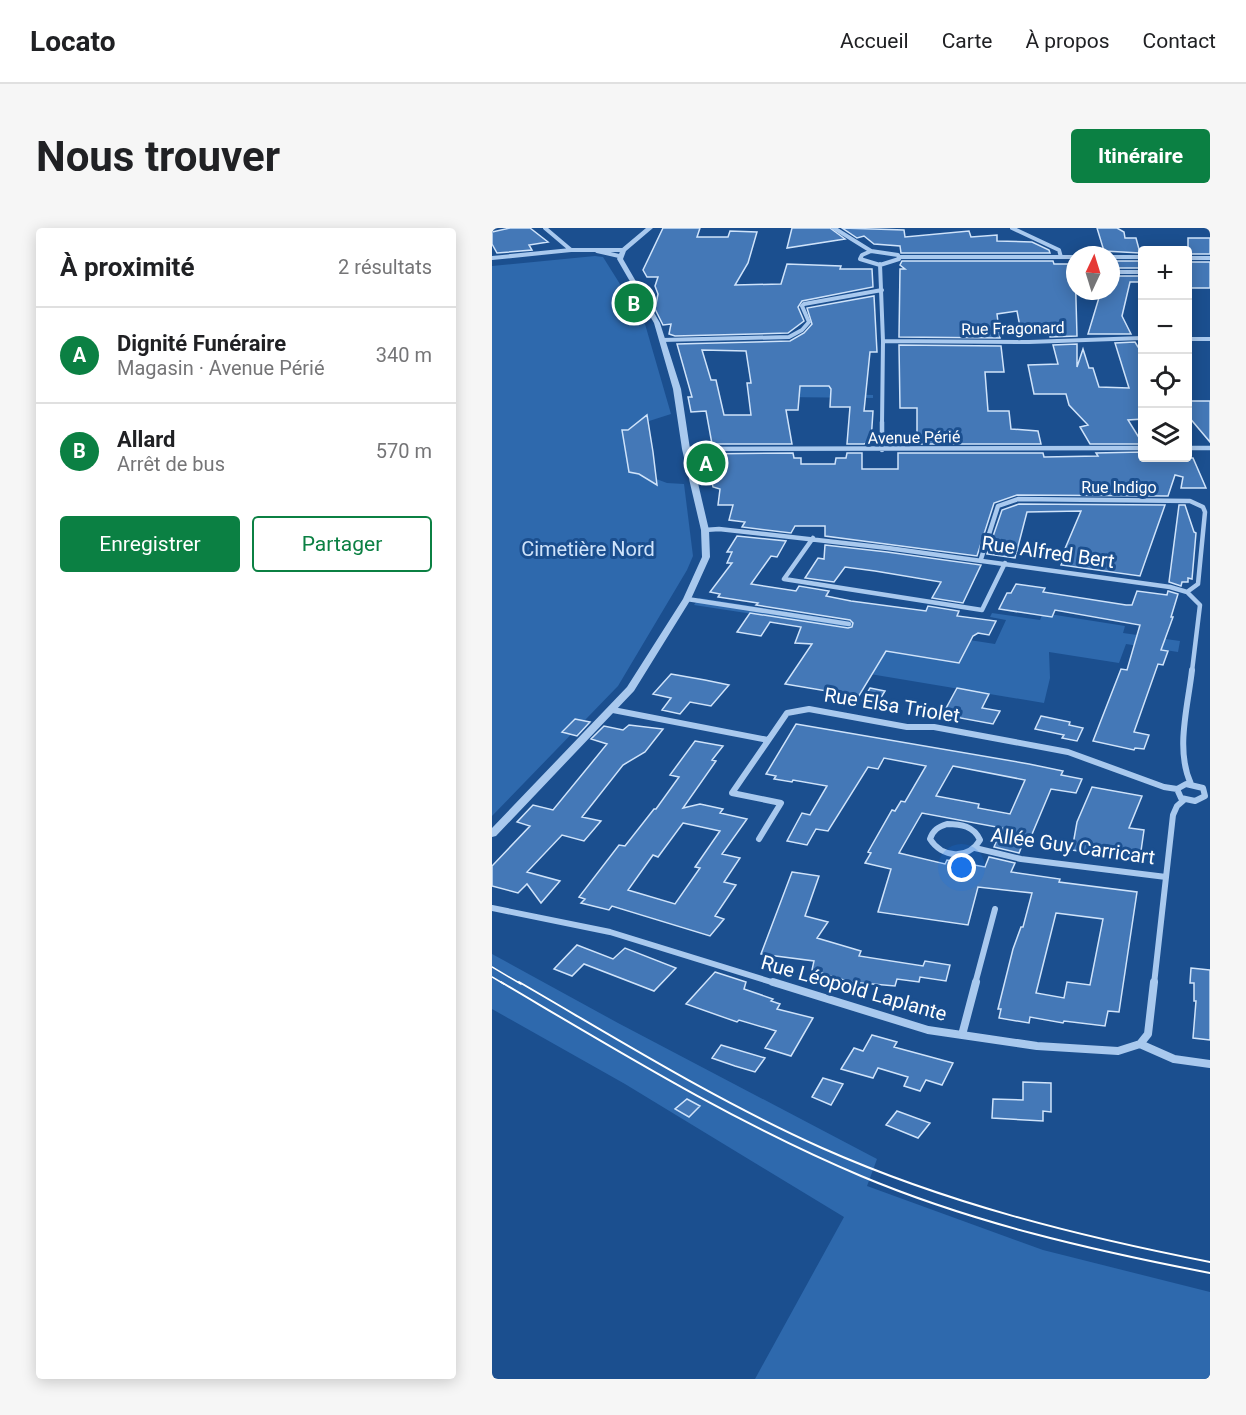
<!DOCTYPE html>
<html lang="fr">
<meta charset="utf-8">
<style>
:root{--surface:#fff;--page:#f6f6f6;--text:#202124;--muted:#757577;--line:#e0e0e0;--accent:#0b8043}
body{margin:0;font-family:Roboto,sans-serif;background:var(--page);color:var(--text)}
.controls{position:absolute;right:18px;top:18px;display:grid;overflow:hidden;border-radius:6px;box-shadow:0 3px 15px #0003}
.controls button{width:54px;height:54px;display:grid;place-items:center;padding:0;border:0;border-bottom:2px solid var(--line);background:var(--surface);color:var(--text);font:30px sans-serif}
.compass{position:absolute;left:574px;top:18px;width:54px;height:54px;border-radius:50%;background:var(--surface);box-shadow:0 3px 15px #0003;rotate:4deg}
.you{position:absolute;left:470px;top:640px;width:21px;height:21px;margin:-15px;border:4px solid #fff;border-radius:50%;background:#1a73e8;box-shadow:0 0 0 9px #1a73e833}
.badge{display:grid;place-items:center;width:39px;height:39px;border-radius:50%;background:var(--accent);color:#fff;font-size:20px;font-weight:700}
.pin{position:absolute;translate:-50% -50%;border:3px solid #fff;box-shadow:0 2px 6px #0006}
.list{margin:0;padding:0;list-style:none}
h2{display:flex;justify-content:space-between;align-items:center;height:78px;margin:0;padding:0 24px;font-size:26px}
h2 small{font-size:20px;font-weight:400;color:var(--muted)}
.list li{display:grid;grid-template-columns:39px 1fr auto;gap:18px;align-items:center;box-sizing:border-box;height:96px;padding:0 24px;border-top:2px solid var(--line)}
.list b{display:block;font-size:22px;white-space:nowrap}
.list p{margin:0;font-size:20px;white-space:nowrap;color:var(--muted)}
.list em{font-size:20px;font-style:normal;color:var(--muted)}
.actions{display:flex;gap:12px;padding:18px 24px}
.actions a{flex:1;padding:14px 0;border:2px solid var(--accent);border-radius:6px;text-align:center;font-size:21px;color:var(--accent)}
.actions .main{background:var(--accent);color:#fff}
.icon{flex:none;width:33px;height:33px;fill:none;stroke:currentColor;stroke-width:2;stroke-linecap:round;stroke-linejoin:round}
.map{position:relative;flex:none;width:718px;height:1151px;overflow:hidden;border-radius:6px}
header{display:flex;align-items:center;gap:36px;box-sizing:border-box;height:84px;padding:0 30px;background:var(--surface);border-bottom:2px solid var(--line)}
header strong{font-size:28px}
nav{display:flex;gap:33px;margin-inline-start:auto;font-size:21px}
.intro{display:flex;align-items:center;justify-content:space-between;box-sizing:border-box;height:144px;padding:0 36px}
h1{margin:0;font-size:42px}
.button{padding:15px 27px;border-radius:6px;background:var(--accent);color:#fff;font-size:21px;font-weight:700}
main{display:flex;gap:36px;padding:0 36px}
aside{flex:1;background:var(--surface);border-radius:6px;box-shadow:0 3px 15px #0003}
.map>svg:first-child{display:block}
.green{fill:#2e69ad}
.building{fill:#4478b7;stroke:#cfe3fa;stroke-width:1.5;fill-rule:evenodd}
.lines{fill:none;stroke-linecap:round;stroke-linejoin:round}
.minor-far3{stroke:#a9c9ee;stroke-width:4}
.minor-far2{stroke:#a9c9ee;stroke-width:4.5}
.minor-far1{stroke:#a9c9ee;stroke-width:6}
.minor{stroke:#a9c9ee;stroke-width:8}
.tertiary{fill:#a9c9ee;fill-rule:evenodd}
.tram-far1{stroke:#fff;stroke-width:1.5}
.tram{stroke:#fff;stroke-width:2}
.labels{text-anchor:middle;stroke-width:6;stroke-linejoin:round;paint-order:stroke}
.far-street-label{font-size:16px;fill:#fff;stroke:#1b4f8f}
.park-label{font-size:20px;fill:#cfe3fa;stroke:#1b4f8f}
.street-label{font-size:20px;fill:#fff;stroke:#1b4f8f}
</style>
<header>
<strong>Locato</strong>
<nav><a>Accueil</a><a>Carte</a><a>À propos</a><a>Contact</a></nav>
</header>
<div class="intro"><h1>Nous trouver</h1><a class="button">Itinéraire</a></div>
<main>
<aside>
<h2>À proximité<small>2 résultats</small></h2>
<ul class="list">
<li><span class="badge">A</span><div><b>Dignité Funéraire</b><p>Magasin · Avenue Périé</p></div><em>340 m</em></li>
<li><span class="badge">B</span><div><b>Allard</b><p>Arrêt de bus</p></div><em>570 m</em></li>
</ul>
<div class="actions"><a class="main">Enregistrer</a><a>Partager</a></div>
</aside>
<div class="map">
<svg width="718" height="1151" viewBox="0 0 718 1151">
<rect width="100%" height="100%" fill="#1b4f8f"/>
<path class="green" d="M103,28L111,29L153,96L179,186L154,194L159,249L175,255L192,256L201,328L195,342L126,458L0,588V38Z
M292,152H350L349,166L381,167V170L289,169Z
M207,370L503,416L514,392L498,389L500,385L548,392L551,385L633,398L631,405L688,413L686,424L634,416L627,435L557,424L558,450L552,475L372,445L312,394L202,377Z
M0,726L126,795L385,931L375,958L551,1022L718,1064V1151H263L352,989L133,856L0,781Z"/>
<path class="building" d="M18,0H38L56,14L37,17L40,22L5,25L0,16V4Z
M171,0H208L205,9H236L238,3L265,4L256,35L243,57L289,56L295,36L349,38L348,41H380L381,59L310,73L306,79L312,93L296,105L183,108L177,106L179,96L171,97L163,81L166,66L163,58L166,49H155L151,42Z
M300,0H338L353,11L295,20Z
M350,0L412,2L413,9L477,3L479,9L505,7V13L540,14L557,22L558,25H409L408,18L382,16L372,8L365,10Z
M605,0H625L632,4L633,10H644L648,25L612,23Z
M696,10H718V26H696Z
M410,33H561L562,36H583L585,108L558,109L557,104H529L525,83L505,86L508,110L407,109L408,41H413L408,37Z
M619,33H651V40H619Z
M696,34H718V60H696Z
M619,48H651V54H638L630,88L639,106H596L609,63H619Z
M382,68L385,124H378L372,183H381L379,213L372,216H355L358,179H338L339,161L337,158H308L306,182H294L300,216H220L214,183L199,184L196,169H200L185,116L298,113L312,105L320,96L315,80ZM210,122L254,123L259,155H255L259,187H232L224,152H219Z
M643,114L646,119H651V191L636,192L651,216H598L588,199L596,197L577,177L574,166H542L536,137L566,136L561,117L585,116V139L591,121L597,140H601L607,159L637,160L623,115Z
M407,117L509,118L512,144H493L496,183H517L519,201L546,203L549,216H406L407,208H425V180H408Z
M696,173H718V214L696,188Z
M155,187L161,224L165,257L147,246L137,244L130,202H136Z
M651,224V230H701L714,260H689L691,249L683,247L676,268L525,267L502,275L485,328L333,308V298H303L299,305L250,299L253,294L237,292L241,277H226L228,261L221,259L218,248H212L207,226L301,225L302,230H309V236H343L344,230H354L355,225H370V241H406V225H551L552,229L606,228L604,225Z
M527,276L673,277L648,348L569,337L572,331L569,330L589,283L535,284L523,330L495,326L510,282Z
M687,277H693L702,304L704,305L700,351L696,350V354H690L689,358L677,354Z
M245,308L294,313L285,329L279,328L259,356L304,363L307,358L337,363L334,368L359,373L434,383L436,378L467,383L465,388L504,393L497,407L486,405L481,408L467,435L394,423L365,471L345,468L347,465L293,456L320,416L303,415L309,399L278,394L269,408L245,404L258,385L356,400L360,399L361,395L358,392L264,377L266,375L226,369L228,366L218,364L240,335H235L240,324H235Z
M333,317L395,324L489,337L471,375L440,370L449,354L383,343L353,339L342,354L313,350L326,330L332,331Z
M524,356L553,360L551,364L634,377H640L645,363L675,367L676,363L686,366L679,389H681L669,422L676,423L671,437L666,436L642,504L657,507L652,521L643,520L642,522L601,513L629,441L635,442L648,397L563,382L560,389L507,381L515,365H519Z
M179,446L213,452L237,457L219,478L198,474L188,486L170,482L179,470L161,466Z
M378,460L393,463L385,476L370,473Z
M465,460L497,466L490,480L508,483L501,496L463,489L464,486L452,484Z
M549,488L578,494L577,497L591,500L585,513L570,510L572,507L543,501Z
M83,491L98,494L85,508L70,504Z
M304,496L537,536L571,543L569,547L590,551L584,565L559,561L538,611L535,610L531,615L527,625L502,619L510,600L430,585L407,625L453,636L455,632L493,639L497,629L523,635L519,644L568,651L567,654L645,664L627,784L616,783L613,798L572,793L571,795L538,789L537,795L507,790L509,781H506L521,721L529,699H531L540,665L486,659L476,697L386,684L399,641L373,635L379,625L376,624L400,582L403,583L409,573L413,574L434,538L392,530L386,541L376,539L336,603L324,601L315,617L295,613L310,585L318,587L335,558L301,552L300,554L282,551L284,548L274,546ZM461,538L533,552L518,586L486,580L487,576L444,568ZM564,685L611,691L598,757L575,754L572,770L544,765Z
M137,497L171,501L153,524L131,537L90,589L109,593L92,613L70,607L35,644L68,653L49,675L35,656L26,665L0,658V638L38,598L25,594L41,577L61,582L115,516L99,511L112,498L131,502Z
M203,513L231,518L220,532L224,533L191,580L208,576L231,581L228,585L255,591L230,626L248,630L232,654L244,657L223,688L232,691L218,708L120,678L117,682L89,675L93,671L87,669L127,617L133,618L162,581H164L187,549L178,547ZM191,595L228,603L203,639L208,640L183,676L136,662L161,627L166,629Z
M600,559L650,568L637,600L652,602L648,630L580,622L585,594Z
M300,644L327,648L313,688L336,694L325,710L369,723L367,728L431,738L433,733L458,737L454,753L428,749L427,754L405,751L403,758L358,754L320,742L322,733L269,726Z
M85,717L121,731L133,720L184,740L162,763L92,736L80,748L62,741Z
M699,740L718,742V812L701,810L704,773H702V755H698Z
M223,744L254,754L252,761L281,771L279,773L288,776L285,781L321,790L299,828L273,820L284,803L247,792L245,794L194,776Z
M380,807L405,814L402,819L461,835L450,857L434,852L428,863L412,858L416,849L386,840L381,850L349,841L362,820L371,823Z
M229,817L273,830L263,844L243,838L220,830Z
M331,850L351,856L339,877L320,869Z
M531,854L559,855V884L551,883V893L500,890L501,871L531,872Z
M195,871L208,878L197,889L183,881Z
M405,883L438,895L426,910L394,897Z"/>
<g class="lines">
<path class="minor-far3" d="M53,0L79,22
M342,0L379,23
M520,0L567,22L569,29
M105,23L127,28
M379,23L406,27L407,31L388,37L368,31L370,27Z
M408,29H583
M619,29H650
M0,30L79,22H131
M696,30H718
M388,36L391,113L390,196
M619,44H650
M696,111H718
M170,112L297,109L310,102L317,94L310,78L312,76L390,62
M391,113L537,114L650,110"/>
<path class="minor-far2" d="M696,220H718
M194,221L650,220
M390,222V194
M213,302L227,301L396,320L678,359L695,364L708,377L700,443
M321,310L292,351L490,382L513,335
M489,331L506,278L526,271L698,273L711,279L713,284L706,356L695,364
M195,371L357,396"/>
<path class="minor-far1" d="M121,482L276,512
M694,556L711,560L713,568L703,573L689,570L685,561Z
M699,556C683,522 696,478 700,442
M455,596C469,596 482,598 488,612C476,632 450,630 438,611C441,602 446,599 455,596Z
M267,611L289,575L240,565L295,485L317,481L415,499H442L576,524L672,559L685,561
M483,620L529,631L674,649
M0,680L118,704L286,756
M483,756L503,681
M662,756L681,587L685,578L693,571"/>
<path class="minor" d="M281,754L436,802L545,818L626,823L648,816L656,806L662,754
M470,807L484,754
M648,816L682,831L718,836"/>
<path class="tertiary" d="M154,0H161L134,23L131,31L168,95L189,161L198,221L217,302L218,329L199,371L142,463L4,608L0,609V600L135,459L191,371L210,329L209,302L190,221L181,161L162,95L125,31L129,21Z"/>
<path class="tram-far1" d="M0,739L29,756
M0,749L12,756"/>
<path class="tram" d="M9,754C126,823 243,895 369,948C481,995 599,1022 718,1045
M27,754C127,812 225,873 330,920C454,975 585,1008 718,1034"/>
</g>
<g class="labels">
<g class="far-street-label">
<text transform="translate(521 100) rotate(-1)" y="6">Rue Fragonard</text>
<text transform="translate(422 209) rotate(-1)" y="6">Avenue Périé</text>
<text x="627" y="265">Rue Indigo</text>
</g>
<g class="park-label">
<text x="96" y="328">Cimetière Nord</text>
</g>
<g class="street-label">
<text transform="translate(556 324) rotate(8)" y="7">Rue Alfred Bert</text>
<text transform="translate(400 477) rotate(9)" y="7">Rue Elsa Triolet</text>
<text transform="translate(581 618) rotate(8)" y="7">Allée Guy Carricart</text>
<text transform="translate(362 760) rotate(16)" y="7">Rue Léopold Laplante</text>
</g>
</g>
</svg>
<div class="controls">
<button>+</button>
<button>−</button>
<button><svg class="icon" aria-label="locate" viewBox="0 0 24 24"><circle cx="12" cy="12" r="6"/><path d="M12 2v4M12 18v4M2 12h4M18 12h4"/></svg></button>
<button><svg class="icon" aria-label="layers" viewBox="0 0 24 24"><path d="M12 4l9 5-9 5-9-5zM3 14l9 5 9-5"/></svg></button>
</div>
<svg class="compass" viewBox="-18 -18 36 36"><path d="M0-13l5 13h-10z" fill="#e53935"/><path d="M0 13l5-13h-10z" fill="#757577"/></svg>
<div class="you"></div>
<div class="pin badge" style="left:214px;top:235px">A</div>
<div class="pin badge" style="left:142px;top:75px">B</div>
</div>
</main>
